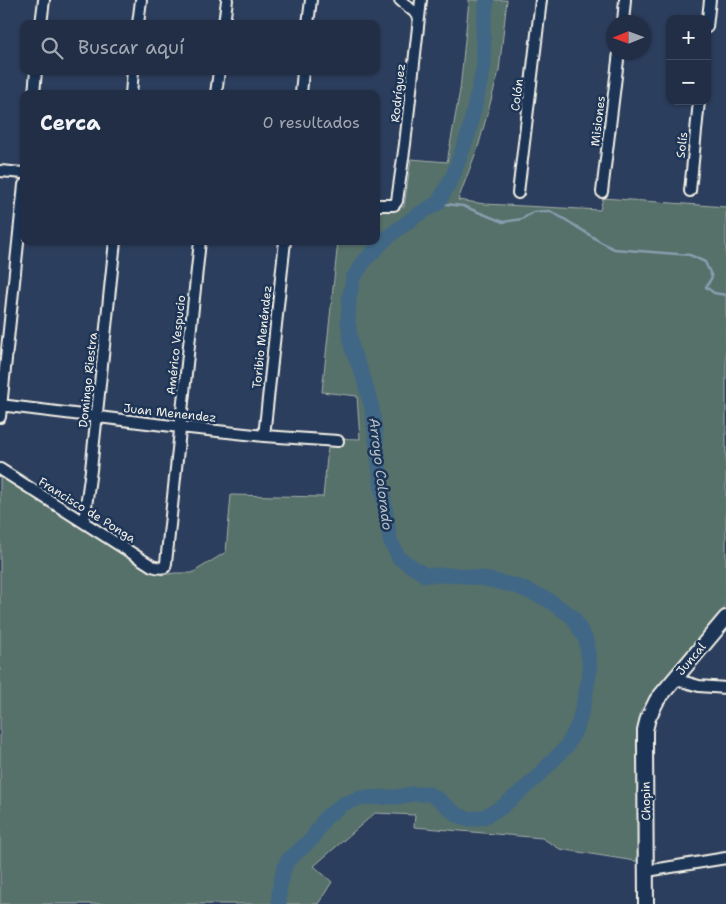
<!DOCTYPE html>
<html lang="es">
<meta charset="utf-8">
<style>
:root{--surface:#212e46;--page:#29364d;--text:#f1f3f6;--muted:#a2a8b3;--line:#3e4a5f}
body{margin:0;font-family:"Shantell Sans",sans-serif;background:var(--page);color:var(--text)}
.controls{position:absolute;right:15px;top:15px;display:grid;overflow:hidden;border-radius:10px;box-shadow:0 1px 4px #0004}
.controls button{width:45px;height:45px;display:grid;place-items:center;padding:0;border:0;border-bottom:1px solid var(--line);background:var(--surface);color:var(--text);font:25px sans-serif}
.compass{position:absolute;left:606px;top:15px;width:45px;height:45px;border-radius:50%;background:var(--surface);box-shadow:0 1px 4px #0004;rotate:269deg}
.list{margin:0;padding:0;list-style:none}
h2{display:flex;justify-content:space-between;align-items:center;height:65px;margin:0;padding:0 20px;font-size:21px}
h2 small{font-size:16px;font-weight:400;color:var(--muted)}
.icon{flex:none;width:28px;height:28px;fill:none;stroke:currentColor;stroke-width:2;stroke-linecap:round;stroke-linejoin:round}
.map{position:relative;flex:none;width:726px;height:904px;overflow:hidden}
.search{position:absolute;background:var(--surface);box-shadow:0 1px 4px #0004;left:20px;top:20px;width:360px;height:55px;display:flex;align-items:center;gap:12px;box-sizing:border-box;padding:0 18px;border-radius:10px;color:var(--muted);font-size:19px}
.panel{position:absolute;background:var(--surface);box-shadow:0 1px 4px #0004;left:20px;top:90px;width:360px;height:155px;border-radius:10px}
.map>svg:first-child{display:block}
.green{fill:#576f6b;stroke:#a6b0aa}
.lines{fill:none;stroke-linecap:round;stroke-linejoin:round}
.stream{stroke:#879ead;stroke-width:2.5}
.river{stroke:#3f6786;stroke-width:15}
.street-casing{stroke:#f4f1e8;stroke-width:14}
.secondary-casing{stroke:#f4f1e8;stroke-width:18}
.street{stroke:#1d3557;stroke-width:10}
.secondary{stroke:#1d3557;stroke-width:14}
.labels{text-anchor:middle;stroke-width:5;stroke-linejoin:round;paint-order:stroke}
.street-label{font-size:12px;fill:#f4f1e8;stroke:#1d3557}
.water-label{font-size:14px;font-style:italic;fill:#b5c1c6;stroke:#1d3557}
</style>
<div class="map">
<svg width="726" height="904" viewBox="0 0 726 904">
<rect width="100%" height="100%" fill="#2c3e5d"/>
<filter id="ink" filterUnits="userSpaceOnUse"><feTurbulence type="fractalNoise" baseFrequency=".02" numOctaves="2"/><feDisplacementMap in="SourceGraphic" scale="10" xChannelSelector="R" yChannelSelector="G"/><feConvolveMatrix kernelMatrix="1 2 1 2 8 2 1 2 1" color-interpolation-filters="sRGB"/></filter>
<g filter="url(#ink)">
<path class="green" d="M469,0H507L499,71L479,144L458,200L485,204L600,210L603,198L726,207V606L640,711L641,862L560,849L542,838L414,827L415,815L375,813L314,866L332,882L318,904H0V476L162,575L175,573H192L226,552L231,495L323,497L329,438L360,439L357,396L322,392L338,241H376V204L404,207L411,159L447,162L460,90Z"/>
<g class="lines">
<path class="stream" d="M438,203L463,206L503,222L522,219L533,212L550,211L566,220L599,241L614,249L690,255L705,262L712,277L706,287L714,293L726,295"/>
<path class="river" d="M279,904V891L283,872L287,861L312,839L325,818L343,804L360,798L396,797L413,794H429L438,799L457,815L470,819L484,817L502,807L518,794L536,778L567,746L578,725L585,698L590,669L586,640L573,617L547,599L516,586L485,579L457,575H425L399,558L390,540L381,481L372,408L363,376L352,349L348,322L349,300L353,278L366,259L389,236L417,215L438,203L453,176L468,135L484,66L483,27L487,0"/>
<g class="street-casing">
<path id="street" d="M400,0L419,16
M623,22L625,0
M41,24L44,0
M138,24L141,0
M224,24L227,0
M308,24L311,0
M707,27L710,0
M34,94L36,71
M131,94L133,71
M216,94L219,71
M301,94L303,71
M0,171L24,173
M690,191L699,101
M602,192L619,52
M518,193L541,0
M376,205H394L397,201L405,144L421,0
M0,405L180,427L264,436L338,441
M0,417L24,185
M264,436L285,241
M0,469L152,566C156,567 160,569 165,567L166,563L200,241
M84,521L91,470L115,241
M674,679L699,686L726,688
M647,871L726,858"/>
</g>
<g class="secondary-casing">
<path id="secondary" d="M646,904L645,743V730L648,718L657,700L726,618"/>
</g>
<use href="#street" class="street"/>
<use href="#secondary" class="secondary"/>
</g>
</g>
<g class="labels">
<g class="street-label">
<text transform="translate(398 93) rotate(-84)" y="4">Rodríguez</text>
<text transform="translate(517 95) rotate(-83)" y="4">Colón</text>
<text transform="translate(598 121) rotate(-83)" y="4">Misiones</text>
<text transform="translate(682 145) rotate(-84)" y="4">Solís</text>
<text transform="translate(262 337) rotate(-84)" y="4">Toribio Menéndez</text>
<text transform="translate(176 345) rotate(-84)" y="4">Américo Vespucio</text>
<text transform="translate(88 380) rotate(-84)" y="4">Domingo Riestra</text>
<text transform="translate(170 413) rotate(6)" y="4">Juan Menendez</text>
<text transform="translate(87 510) rotate(32)" y="4">Francisco de Ponga</text>
<text transform="translate(691 659) rotate(-50)" y="4">Juncal</text>
<text transform="translate(646 801) rotate(-91)" y="4">Chopin</text>
</g>
<g class="water-label">
<text transform="translate(381 474) rotate(83)" y="5">Arroyo Colorado</text>
</g>
</g>
</svg>
<div class="controls">
<button>+</button>
<button>−</button>
</div>
<svg class="compass" viewBox="-18 -18 36 36"><path d="M0-13l5 13h-10z" fill="#e53935"/><path d="M0 13l5-13h-10z" fill="#a2a8b3"/></svg>
<div class="search"><svg class="icon" aria-label="search" viewBox="0 0 24 24"><circle cx="10" cy="10" r="6"/><path d="M15 15l6 6"/></svg>Buscar aquí</div>
<section class="panel">
<h2>Cerca<small>0 resultados</small></h2>
<ul class="list">
</ul>
</section>
</div>
